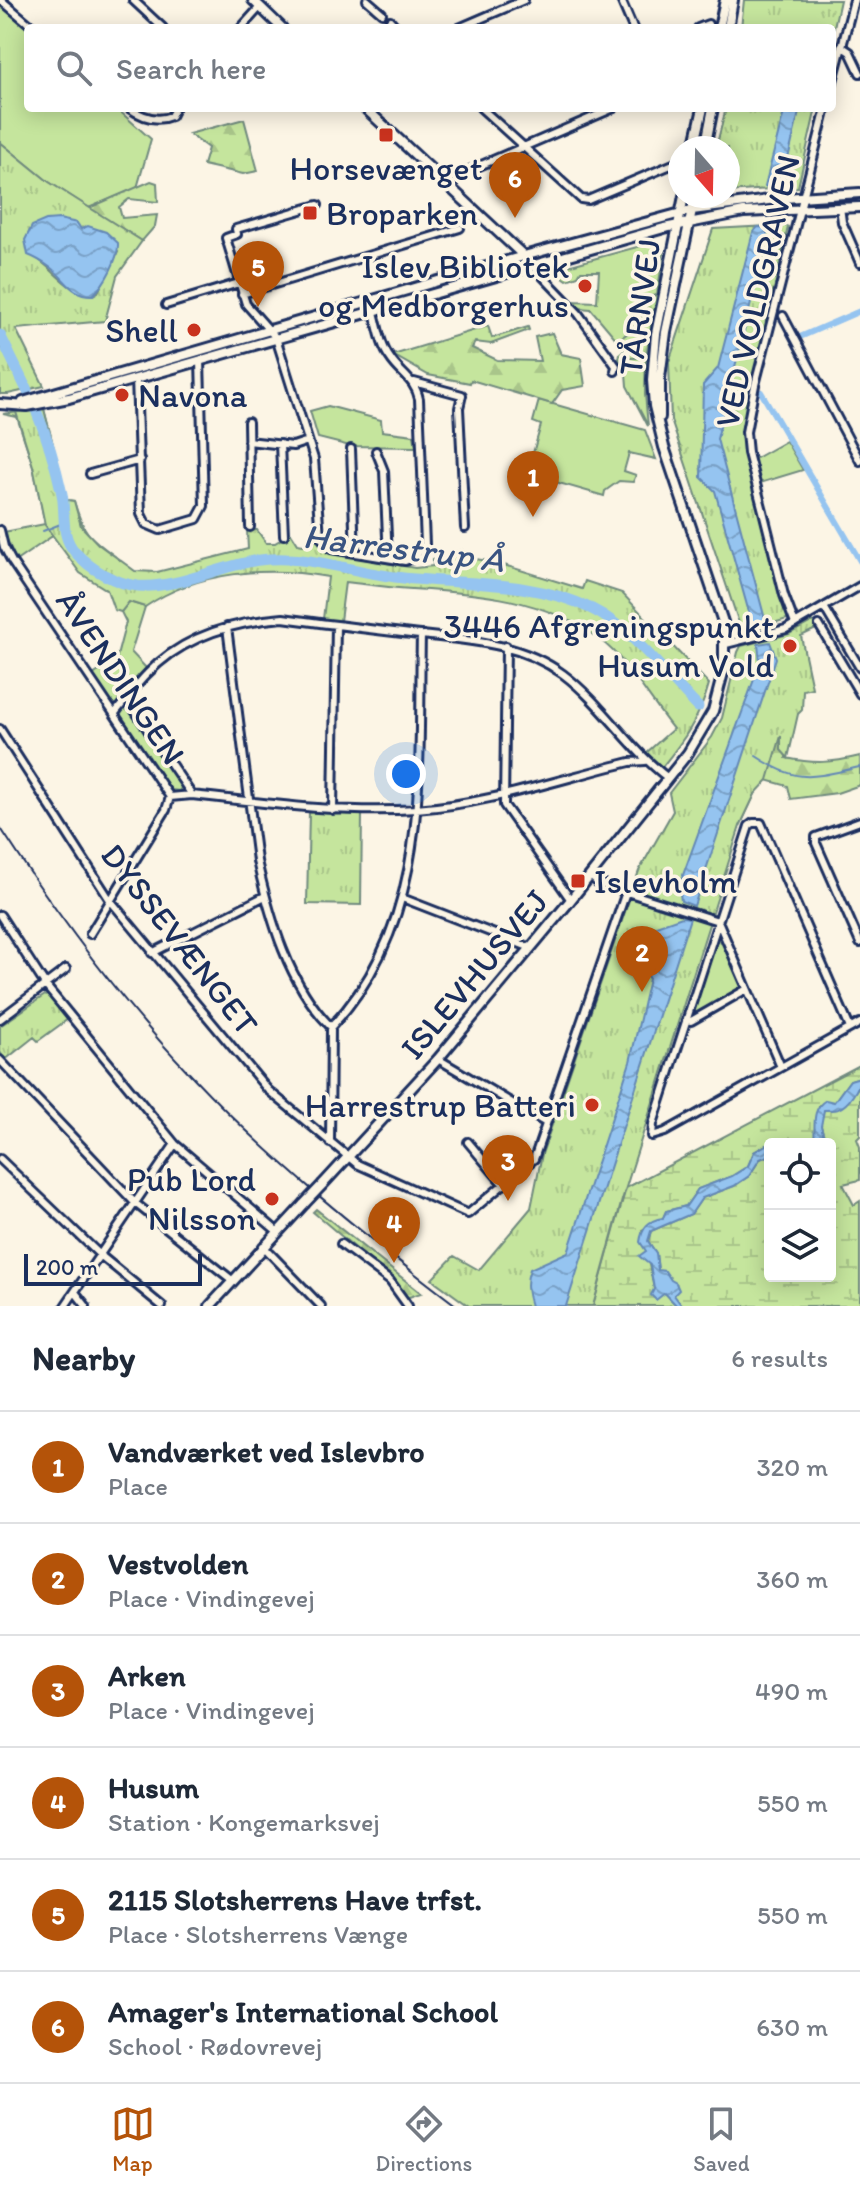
<!DOCTYPE html>
<meta charset="utf-8">
<style>
:root{--surface:#fff;--page:#f2f2f3;--text:#1f2937;--muted:#747a83;--line:#e0e1e3;--accent:#b45309}
body{margin:0;font-family:Itim,sans-serif;background:var(--page);color:var(--text)}
.controls{position:absolute;right:24px;bottom:24px;display:grid;overflow:hidden;border-radius:8px;box-shadow:0 4px 20px #0003}
.controls button{width:72px;height:72px;display:grid;place-items:center;padding:0;border:0;border-bottom:2px solid var(--line);background:var(--surface);color:var(--text);font:40px sans-serif}
.compass{position:absolute;left:668px;top:136px;width:72px;height:72px;border-radius:50%;background:var(--surface);box-shadow:0 4px 20px #0003;rotate:160deg}
.scale{position:absolute;left:24px;bottom:20px;width:178px;box-sizing:border-box;padding-left:8px;border:4px solid #1b2f5e;border-top:0;font-size:22px;line-height:28px;white-space:nowrap;color:#1b2f5e;-webkit-text-stroke:6px #fcf5e5;paint-order:stroke}
.you{position:absolute;left:406px;top:774px;width:28px;height:28px;margin:-20px;border:6px solid #fff;border-radius:50%;background:#1a73e8;box-shadow:0 0 0 12px #1a73e833}
.badge{display:grid;place-items:center;width:52px;height:52px;border-radius:50%;background:var(--accent);color:#fff;font-size:26px;font-weight:700}
.pin{position:absolute;translate:-50% -66px;filter:drop-shadow(0 2px 4px #0008)}
.pin::after{content:'';position:absolute;top:42px;width:28px;height:24px;background:inherit;clip-path:polygon(0 0,100% 0,50% 100%)}
.list{margin:0;padding:0;list-style:none}
h2{display:flex;justify-content:space-between;align-items:center;height:104px;margin:0;padding:0 32px;font-size:34px}
h2 small{font-size:26px;font-weight:400;color:var(--muted)}
.list li{display:grid;grid-template-columns:52px 1fr auto;gap:24px;align-items:center;box-sizing:border-box;height:112px;padding:0 32px;border-top:2px solid var(--line)}
.list b{display:block;font-size:30px;white-space:nowrap}
.list p{margin:0;font-size:26px;white-space:nowrap;color:var(--muted)}
.list em{font-size:26px;font-style:normal;color:var(--muted)}
.icon{flex:none;width:44px;height:44px;fill:none;stroke:currentColor;stroke-width:2;stroke-linecap:round;stroke-linejoin:round}
.map{position:relative;flex:none;width:860px;height:1306px;overflow:hidden}
.search{position:absolute;background:var(--surface);box-shadow:0 4px 20px #0003;left:24px;right:24px;top:24px;height:88px;display:flex;align-items:center;gap:20px;box-sizing:border-box;padding:0 28px;border-radius:8px;color:var(--muted);font-size:30px}
.sheet{height:776px;background:var(--surface)}
nav{display:flex;justify-content:space-around;align-items:center;box-sizing:border-box;height:112px;border-top:2px solid var(--line);background:var(--surface);font-size:22px;color:var(--muted)}
nav a{display:grid;justify-items:center;gap:4px}
nav .on{color:var(--accent)}
.map>svg:first-child{display:block}
.grass{fill:#c5e59d;stroke:#708a7e;stroke-width:2}
.forest{fill:url(#forest-firs);stroke:#708a7e;stroke-width:2}
.wetland{fill:url(#wetland-marsh);stroke:#708a7e;stroke-width:2}
.park{fill:url(#park-tufts);stroke:#708a7e;stroke-width:2;fill-rule:evenodd}
.water{fill:url(#water-waves);stroke:#6488b6;stroke-width:2}
.lines{fill:none;stroke-linecap:round;stroke-linejoin:round}
.stream{stroke:#6488b6;stroke-width:2}
.canal{stroke:#95c4f0;stroke-width:6}
.river{stroke:#95c4f0;stroke-width:11}
.minor-casing{stroke:#1b2f5e;stroke-width:12}
.tertiary-casing{stroke:#1b2f5e;stroke-width:14}
.minor{stroke:#fcf5e5;stroke-width:6}
.tertiary{stroke:#fcf5e5;stroke-width:8}
.tram{stroke:#1b2f5e;stroke-width:2}
.tertiary-bridge-casing{stroke:#1b2f5e;stroke-width:14;stroke-linecap:butt}
.tertiary-bridge{stroke:#fcf5e5;stroke-width:8}
.poi-dot{fill:#c8321e;stroke:#fcf5e5;stroke-width:3}
.labels{text-anchor:middle;stroke-width:7;stroke-linejoin:round;paint-order:stroke}
.poi-label{font-size:34px;fill:#1b2f5e;stroke:#fcf5e5;text-anchor:end}
.street-label{font-size:34px;fill:#1b2f5e;stroke:#fcf5e5}
.water-label{font-size:36px;font-style:italic;fill:#3a5482;stroke:#fcf5e5}
</style>
<div class="map">
<svg width="860" height="1306" viewBox="0 0 860 1306">
<defs>
<pattern id="forest-firs" width="22" height="20" patternUnits="userSpaceOnUse" patternTransform="scale(2)"><rect width="22" height="20" fill="#c5e59d"/><path d="M5 1l3.5 6h-7zM16 11l3.5 6h-7z" fill="#a9c58a"/></pattern>
<pattern id="wetland-marsh" width="20" height="14" patternUnits="userSpaceOnUse" patternTransform="scale(2)"><rect width="20" height="14" fill="#c5e59d"/><path d="M1 5h8M5 5V1M11 12h8M15 12V8" fill="none" stroke="#a9c58a"/></pattern>
<pattern id="park-tufts" width="24" height="20" patternUnits="userSpaceOnUse" patternTransform="scale(2)"><rect width="24" height="20" fill="#c5e59d"/><path d="M3 7l-1-3M5 7V3M7 7l1-3M15 17l-1-3M17 17v-4M19 17l1-3" fill="none" stroke="#a9c58a"/></pattern>
<pattern id="water-waves" width="16" height="10" patternUnits="userSpaceOnUse" patternTransform="scale(2)"><rect width="16" height="10" fill="#95c4f0"/><path d="M0 5q4-4 8 0t8 0" fill="none" stroke="#79a0c6"/></pattern>
</defs>
<rect width="100%" height="100%" fill="#fcf5e5"/>
<filter id="ink" filterUnits="userSpaceOnUse"><feTurbulence type="fractalNoise" baseFrequency=".0125" numOctaves="2"/><feDisplacementMap in="SourceGraphic" scale="16" xChannelSelector="R" yChannelSelector="G"/><feConvolveMatrix kernelMatrix="1 2 1 2 8 2 1 2 1" color-interpolation-filters="sRGB"/></filter>
<g filter="url(#ink)">
<path class="grass" d="M0,4L28,29V108H116L151,139L137,188L89,208L49,182L0,142Z
M655,242L664,251L657,295L648,297C642,318 637,330 617,340L591,309L579,308L573,301L597,302L599,271H581L578,276L567,280L553,270Z
M626,349L631,358L646,357L645,394L648,426L627,386L626,373L619,359L620,353Z
M539,400L645,430L656,459L629,453L624,471L636,475L633,482L619,481L605,491L604,496L531,475L529,467L541,425L533,422Z
M328,406L381,420L382,431L414,435L416,447L350,446L318,438L310,411Z
M44,409L67,500L74,501C83,533 89,537 116,557L73,533L51,537L16,561L4,532L45,524L33,466L17,417L3,414Z
M786,441L803,470L760,483L754,459Z
M129,602L145,607L131,652L147,669L116,705L112,703L93,675L116,660L126,622L121,612Z
M131,709L183,785L179,791L171,790L120,716L123,710Z
M718,935L743,989L691,1018Z"/>
<path class="forest" d="M244,119L258,171L243,174L203,165L208,148L189,134Z
M151,181L157,183L158,202L129,199L119,207L122,218L157,215L155,226L142,241L89,208Z
M657,295L646,357L631,358L617,340C637,330 642,317 648,297Z
M488,326L492,338L528,327L529,330L491,344L475,342L472,348L497,360L540,361L535,337L552,333L561,354L581,358L585,386L562,390L552,404L471,380L470,383L428,375L393,355Z
M789,634L786,758C815,764 831,763 860,756V785L837,793L791,799L788,786L752,776L755,794L740,826L708,779L740,653L747,644Z
M316,1209L421,1293L406,1298L393,1280L313,1212Z"/>
<path class="wetland" d="M860,1065V1077L850,1080L834,1102L819,1105L814,1144L766,1145L754,1152L748,1166L732,1176L698,1189L686,1206L666,1211L663,1218L642,1230L654,1289L665,1293L677,1306H593L626,1188Z
M860,1086V1136L857,1139L860,1147V1180L843,1184L854,1205L860,1201V1306H682L673,1295L671,1281L658,1271L656,1253L648,1241L651,1231L691,1214L702,1198L734,1186L749,1176L760,1159L769,1155L770,1276H830V1160L834,1155L830,1144H826L821,1126V1115L824,1110C848,1110 845,1099 860,1086Z"/>
<path class="park" d="M744,0H840L832,36V28H741Z
M726,108H816L798,187L728,192V148H716Z
M0,142L49,182L142,241L117,276L105,321L16,329L44,386L8,394H0ZM78,227L118,252L98,292L93,295C69,294 56,271 36,258Z
M785,225L788,227L742,433L745,453L784,606L791,618L742,632L671,420L669,362L713,229Z
M44,409L67,500L74,501L81,526L98,544L135,571L157,572L248,549L247,530H257L266,543H275L291,533L298,544L303,545L318,540L320,545L330,553L415,568L433,566V559L462,550L463,557L494,562L582,589L585,581L622,593L709,684C700,718 683,741 662,767L646,753L673,729C651,702 628,660 599,639C544,598 478,593 412,589C390,588 367,584 345,582L340,621L323,619L328,577C267,566 197,571 145,607L129,602L121,612L114,610L107,590L80,573L45,525L33,466L16,412Z
M813,621L818,628L801,636L812,688L803,690L802,710L798,714L788,758L781,750V736L768,780L755,794L740,826L622,1200L593,1306H469L432,1279L454,1256L479,1270L531,1208L542,1154L639,871L673,811L669,793L712,737L722,718L738,652L741,646L789,634Z
M309,812L362,813L361,905L307,904Z
M45,995L49,996L68,1019L38,1041L34,1037L5,1060L0,1052V1026Z"/>
<path class="water" d="M785,108H800L782,184L770,189L765,186Z
M59,219L77,223L81,229L88,226L106,232L118,243C119,258 105,284 93,295C71,296 66,279 51,268C44,263 36,258 28,255L25,240L32,226L46,220Z
M758,227L767,228V239L717,439L765,619L762,624L753,627L715,491L701,477L703,385L718,368L753,232Z
M770,642L776,658L694,906L681,901L679,886L760,663L758,644Z
M682,917L690,918L566,1306H531C527,1293 525,1282 530,1269L568,1252L630,1062L649,979L641,966L653,927Z
M860,1077C860,1087 849,1105 838,1109C836,1110 826,1110 824,1110L821,1126L826,1144H814C816,1128 810,1109 826,1100L834,1102L850,1080Z
M766,1145L770,1146V1155L760,1159L749,1176L734,1186L702,1198L691,1214L651,1231L648,1241L656,1253L658,1270L665,1271L671,1280L676,1283L679,1290L674,1295L682,1306H677L665,1293L656,1300L651,1295L654,1289L650,1265L639,1256L646,1251L640,1242C642,1228 648,1220 663,1218L666,1211L686,1206L698,1189L732,1176L748,1166L754,1152Z"/>
<g class="lines">
<path class="stream" d="M43,531L63,523
M756,756C799,785 813,777 860,767"/>
<path class="canal" d="M800,337L860,311
M761,392L860,561"/>
<path class="river" d="M0,335L27,390
M37,413C48,439 56,467 62,494C66,515 60,535 75,552C90,569 116,584 138,586C182,589 225,562 269,559C310,556 354,572 395,577C459,585 532,579 592,609C631,628 667,676 698,707"/>
<g class="minor-casing">
<path id="minor" d="M1,0L34,28
M133,0L163,28
M367,0L382,13
M621,0L633,28
M390,20L397,28
M241,28L260,7
M459,28L524,0
M698,28L708,24
M841,46L850,52L860,73
M832,85L854,0
M129,108C142,117 157,122 171,116L175,108
M481,108L581,199L588,200L678,162
M442,182L614,108
M318,205L236,229L237,234L226,238L246,304L276,338L314,459L320,536L331,549L405,561L416,557L425,544L419,399C415,379 400,374 390,358C380,345 378,325 373,309
M840,207L842,222L860,263
M531,264L578,313L616,366L615,371
M242,294L460,228
M166,305L239,283
M783,316L860,461
M136,379L141,514L146,524L160,530L197,519L204,506L200,360
M414,382L462,395L459,408L465,528
M248,422L250,527
M248,441L293,446L308,441
M280,444L284,535
M351,449L355,553
M376,451L384,471L388,558
M90,474L140,460
M0,530L4,547L12,562L170,797L166,810L90,934
M824,607L860,668
M795,624L784,595L763,511L748,453L746,432L755,385L826,108
M819,625L860,694
M227,627L257,861C270,918 288,984 331,1027
M726,644L786,629L860,586
M506,646L504,805L571,900
M127,699L192,795
M115,713C126,700 135,686 147,674C183,636 232,622 283,618C326,624 368,629 411,634C464,640 518,641 563,674C603,704 628,748 668,778
M0,729L110,900L268,1090L357,1164L468,1214L534,1159L626,892
M170,797L192,795C266,803 341,814 416,809C489,804 560,779 630,762L645,761
M333,810L336,625
M860,821L816,837V843L860,943
M590,876L598,883L718,921L781,1067
M402,898L531,948
M0,915L46,986L175,1144L277,1231
M152,953L265,896
M0,1019L66,969
M686,1020L691,1021L747,989
M331,1027C432,921 418,770 421,635
M850,1028L761,823H753L749,826L653,1124L652,1136L665,1132L860,1023
M438,1059L546,1123
M0,1060L135,1203L232,1280
M468,1142L504,1185
M330,1143L331,1027
M0,1159L100,1255L162,1306
M341,1244L390,1281L408,1306
M263,1246L321,1306
M75,1292L86,1306
M65,1306L175,1144"/>
</g>
<g class="tertiary-casing">
<path id="tertiary" d="M253,0L282,28
M719,28L725,0
M728,28L733,0
M365,108L526,258
M694,148L703,108
M705,148L713,108
M23,402L524,256L692,210L784,198L860,193
M0,404L27,406L69,398L664,228L744,212L860,207
M660,417V378L666,332L695,196
M323,1184L438,1059L569,902L688,753L713,711L724,669V625L664,447L654,406L652,380L656,334L684,196
M210,1306L304,1204"/>
</g>
<use href="#minor" class="minor"/>
<use href="#tertiary" class="tertiary"/>
<path class="tram" d="M0,827C57,915 119,1000 192,1076C272,1161 365,1236 457,1306"/>
<g class="tertiary-bridge-casing">
<path id="tertiary-bridge" d="M304,1204L323,1184"/>
</g>
<use href="#tertiary-bridge" class="tertiary-bridge"/>
</g>
</g>
<g class="poi-dot">
<rect x="378" y="127" width="16" height="16" rx="4"/>
<rect x="302" y="205" width="16" height="16" rx="4"/>
<circle cx="585" cy="286" r="8"/>
<circle cx="194" cy="330" r="8"/>
<circle cx="122" cy="395" r="8"/>
<circle cx="790" cy="646" r="8"/>
<rect x="570" y="873" width="16" height="16" rx="4"/>
<circle cx="592" cy="1105" r="8"/>
<circle cx="272" cy="1199" r="8"/>
</g>
<g class="labels">
<g class="poi-label">
<text x="386" y="180" text-anchor="middle">Horsevænget</text>
<text x="326" y="225" text-anchor="start">Broparken</text>
<text x="569" y="278">Islev Bibliotek<tspan x="569" dy="39">og Medborgerhus</tspan></text>
<text x="178" y="342">Shell</text>
<text x="138" y="407" text-anchor="start">Navona</text>
<text x="774" y="638">3446 Afgreningspunkt<tspan x="774" dy="39">Husum Vold</tspan></text>
<text x="594" y="893" text-anchor="start">Islevholm</text>
<text x="576" y="1117">Harrestrup Batteri</text>
<text x="256" y="1191">Pub Lord<tspan x="256" dy="39">Nilsson</tspan></text>
</g>
<g class="street-label">
<text transform="translate(757 291) rotate(-77)" y="12">VED VOLDGRAVEN</text>
<text transform="translate(639 307) rotate(-82)" y="12">TÅRNVEJ</text>
<text transform="translate(121 677) rotate(56)" y="12">ÅVENDINGEN</text>
<text transform="translate(180 939) rotate(52)" y="12">DYSSEVÆNGET</text>
<text transform="translate(474 974) rotate(-50)" y="12">ISLEVHUSVEJ</text>
</g>
<g class="water-label">
<text transform="translate(404 547) rotate(7)" y="13">Harrestrup Å</text>
</g>
</g>
</svg>
<div class="controls">
<button><svg class="icon" aria-label="locate" viewBox="0 0 24 24"><circle cx="12" cy="12" r="6"/><path d="M12 2v4M12 18v4M2 12h4M18 12h4"/></svg></button>
<button><svg class="icon" aria-label="layers" viewBox="0 0 24 24"><path d="M12 4l9 5-9 5-9-5zM3 14l9 5 9-5"/></svg></button>
</div>
<svg class="compass" viewBox="-18 -18 36 36"><path d="M0-13l5 13h-10z" fill="#e53935"/><path d="M0 13l5-13h-10z" fill="#747a83"/></svg>
<div class="scale">200 m</div>
<div class="you"></div>
<div class="pin badge" style="left:533px;top:517px">1</div>
<div class="pin badge" style="left:642px;top:992px">2</div>
<div class="pin badge" style="left:508px;top:1201px">3</div>
<div class="pin badge" style="left:394px;top:1263px">4</div>
<div class="pin badge" style="left:258px;top:307px">5</div>
<div class="pin badge" style="left:515px;top:218px">6</div>
<div class="search"><svg class="icon" aria-label="search" viewBox="0 0 24 24"><circle cx="10" cy="10" r="6"/><path d="M15 15l6 6"/></svg>Search here</div>
</div>
<section class="sheet">
<h2>Nearby<small>6 results</small></h2>
<ul class="list">
<li><span class="badge">1</span><div><b>Vandværket ved Islevbro</b><p>Place</p></div><em>320 m</em></li>
<li><span class="badge">2</span><div><b>Vestvolden</b><p>Place · Vindingevej</p></div><em>360 m</em></li>
<li><span class="badge">3</span><div><b>Arken</b><p>Place · Vindingevej</p></div><em>490 m</em></li>
<li><span class="badge">4</span><div><b>Husum</b><p>Station · Kongemarksvej</p></div><em>550 m</em></li>
<li><span class="badge">5</span><div><b>2115 Slotsherrens Have trfst.</b><p>Place · Slotsherrens Vænge</p></div><em>550 m</em></li>
<li><span class="badge">6</span><div><b>Amager's International School</b><p>School · Rødovrevej</p></div><em>630 m</em></li>
</ul>
</section>
<nav>
<a class="on"><svg class="icon" aria-label="map" viewBox="0 0 24 24"><path d="M3 6l6-2 6 2 6-2v14l-6 2-6-2-6 2zM9 4v14M15 6v14"/></svg>Map</a>
<a><svg class="icon" aria-label="directions" viewBox="0 0 24 24"><path d="M12 3l9 9-9 9-9-9zM9 14v-3h6M13 9l2 2-2 2"/></svg>Directions</a>
<a><svg class="icon" aria-label="saved" viewBox="0 0 24 24"><path d="M7 4h10v16l-5-4-5 4z"/></svg>Saved</a>
</nav>
